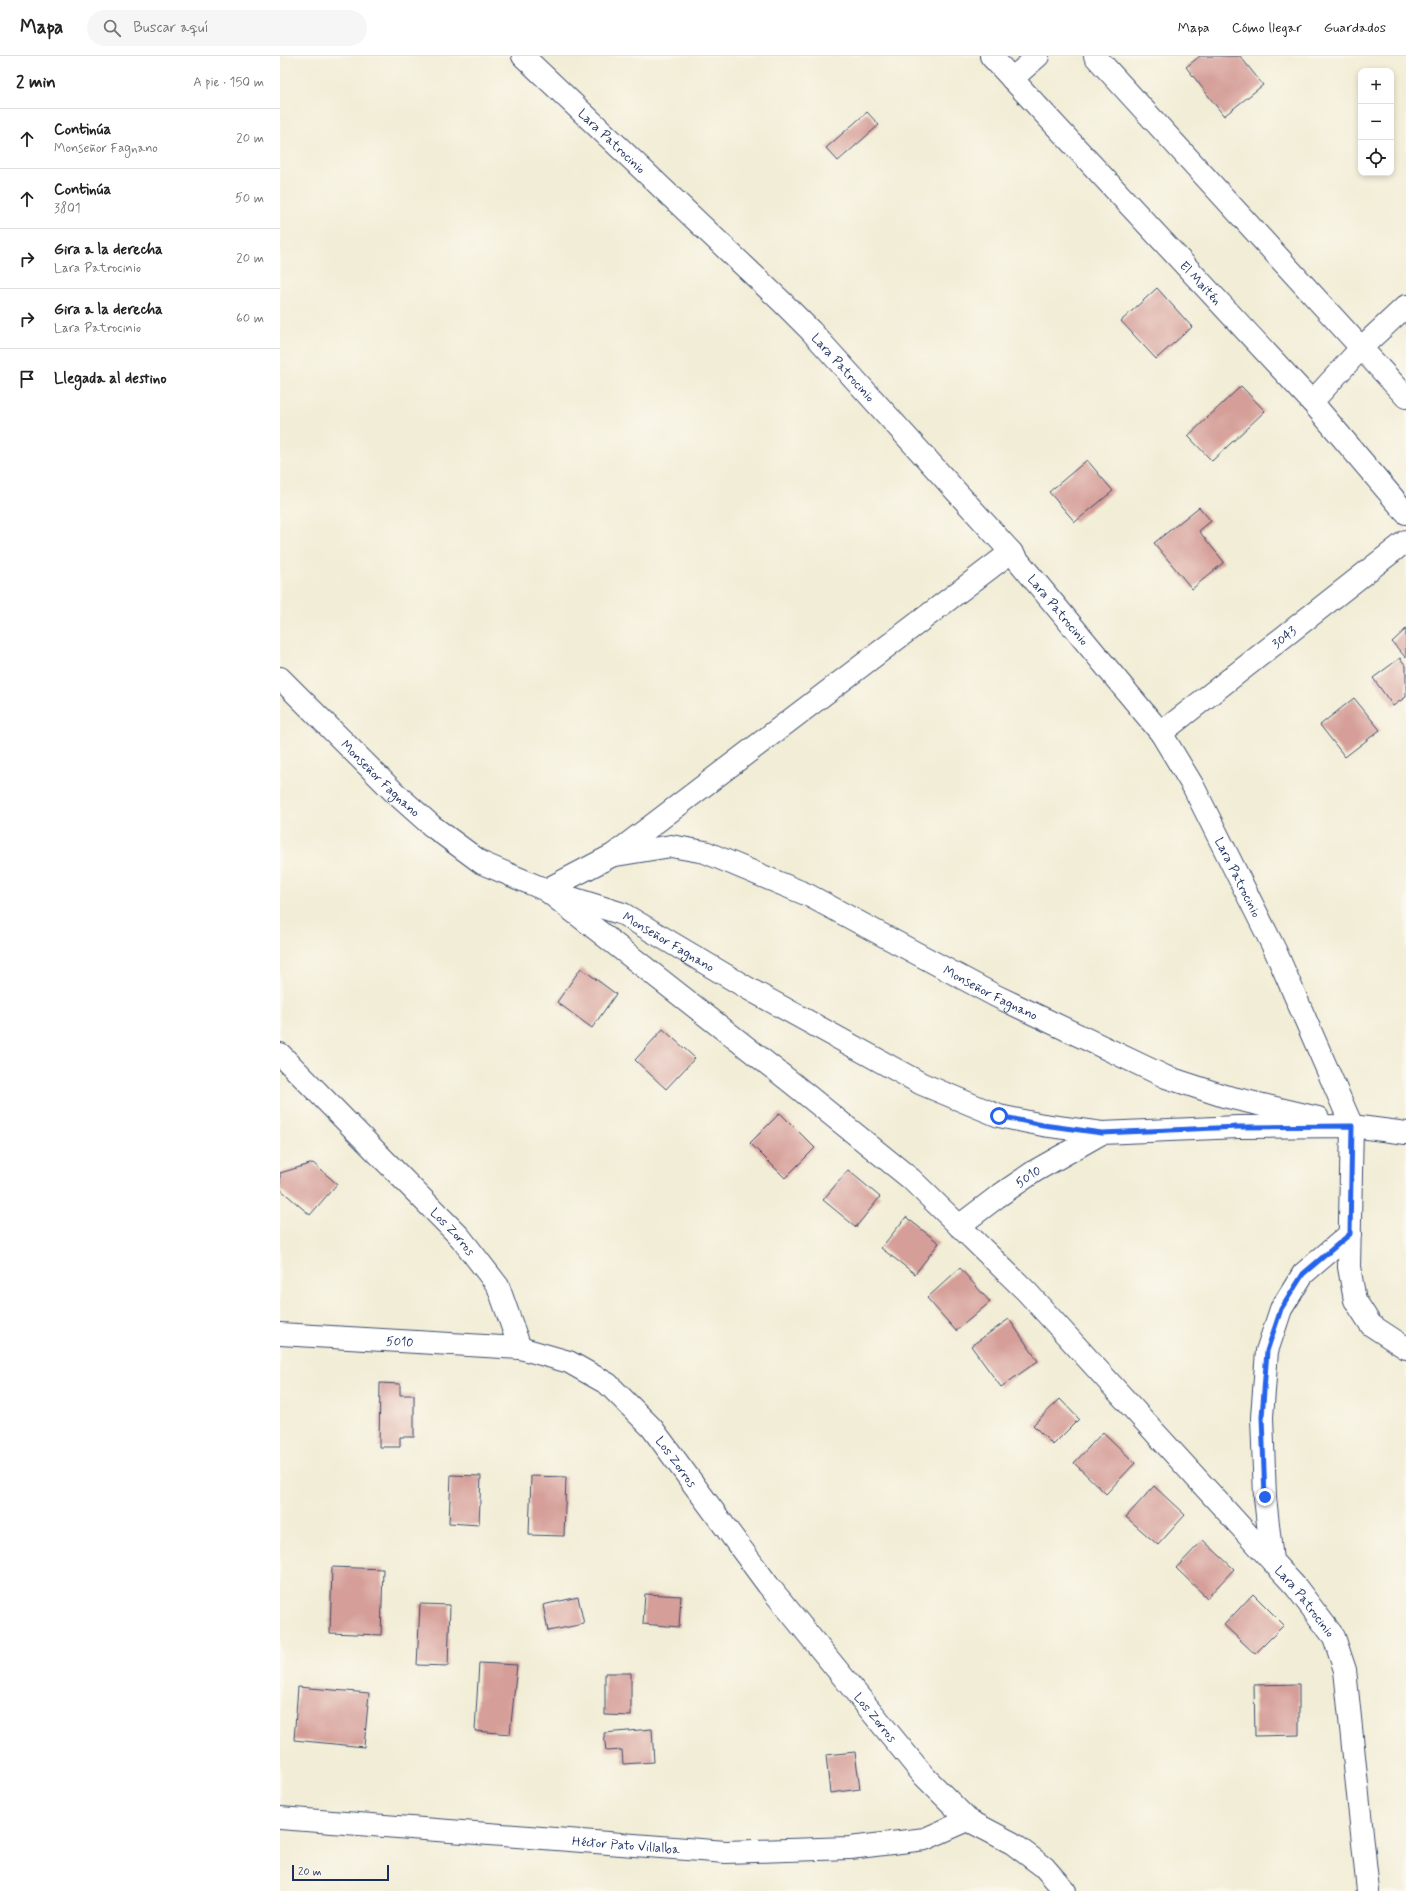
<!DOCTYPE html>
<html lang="es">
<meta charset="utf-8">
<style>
:root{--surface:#fff;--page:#f6f6f6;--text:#222;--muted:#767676;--line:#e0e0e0}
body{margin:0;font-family:Mynerve,sans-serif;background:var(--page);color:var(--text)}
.controls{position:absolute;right:12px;top:12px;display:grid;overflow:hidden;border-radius:8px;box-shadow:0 2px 6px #0003}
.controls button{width:36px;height:36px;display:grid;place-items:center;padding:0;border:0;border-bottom:1px solid var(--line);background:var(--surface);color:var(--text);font:20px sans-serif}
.scale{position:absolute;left:12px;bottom:10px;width:97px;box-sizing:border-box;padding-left:4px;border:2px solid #1b2f5e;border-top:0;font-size:11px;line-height:14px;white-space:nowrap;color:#1b2f5e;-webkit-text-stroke:3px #fbf7ec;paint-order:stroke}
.stop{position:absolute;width:12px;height:12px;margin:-9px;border:3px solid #2563eb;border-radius:50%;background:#fff}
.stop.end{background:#2563eb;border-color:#fff;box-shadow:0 1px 4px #0008}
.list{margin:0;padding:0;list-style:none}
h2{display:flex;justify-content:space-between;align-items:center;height:52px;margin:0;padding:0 16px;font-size:17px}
h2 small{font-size:13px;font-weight:400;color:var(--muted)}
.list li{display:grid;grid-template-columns:26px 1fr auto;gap:12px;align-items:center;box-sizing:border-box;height:60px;padding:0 16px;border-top:1px solid var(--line)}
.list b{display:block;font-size:15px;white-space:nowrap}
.list p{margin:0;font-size:13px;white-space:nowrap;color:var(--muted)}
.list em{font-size:13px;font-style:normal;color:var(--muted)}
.icon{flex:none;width:22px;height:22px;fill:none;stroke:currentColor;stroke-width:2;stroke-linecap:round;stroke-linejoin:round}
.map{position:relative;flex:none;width:1126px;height:1835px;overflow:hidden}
header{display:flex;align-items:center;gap:24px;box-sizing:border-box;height:56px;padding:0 20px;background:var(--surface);border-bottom:1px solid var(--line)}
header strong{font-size:19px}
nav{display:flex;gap:22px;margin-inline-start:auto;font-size:14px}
.search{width:280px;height:36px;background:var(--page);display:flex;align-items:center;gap:10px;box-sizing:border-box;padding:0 14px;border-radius:22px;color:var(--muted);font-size:15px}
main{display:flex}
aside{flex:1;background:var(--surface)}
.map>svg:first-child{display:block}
.building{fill:#d59e98}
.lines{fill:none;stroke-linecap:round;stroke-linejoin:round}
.street-casing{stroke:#3b4c70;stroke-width:24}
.street{stroke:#fff;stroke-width:22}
.route{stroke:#2563eb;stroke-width:5}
.labels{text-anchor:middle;stroke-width:4;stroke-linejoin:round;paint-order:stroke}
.street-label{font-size:13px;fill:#1b2f5e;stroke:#fbf7ec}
</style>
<header>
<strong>Mapa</strong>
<div class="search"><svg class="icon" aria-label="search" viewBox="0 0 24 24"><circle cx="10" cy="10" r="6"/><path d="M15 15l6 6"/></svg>Buscar aquí</div>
<nav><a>Mapa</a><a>Cómo llegar</a><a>Guardados</a></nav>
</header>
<main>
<aside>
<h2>2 min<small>A pie · 150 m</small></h2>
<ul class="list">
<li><svg class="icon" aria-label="ahead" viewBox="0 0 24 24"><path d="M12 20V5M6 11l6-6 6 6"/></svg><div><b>Continúa</b><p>Monseñor Fagnano</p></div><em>20 m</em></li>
<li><svg class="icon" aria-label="ahead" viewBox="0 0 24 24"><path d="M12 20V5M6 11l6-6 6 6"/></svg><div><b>Continúa</b><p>3801</p></div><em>50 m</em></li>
<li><svg class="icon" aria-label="right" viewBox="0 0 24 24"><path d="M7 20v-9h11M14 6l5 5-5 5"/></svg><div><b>Gira a la derecha</b><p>Lara Patrocinio</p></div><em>20 m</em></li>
<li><svg class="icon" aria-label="right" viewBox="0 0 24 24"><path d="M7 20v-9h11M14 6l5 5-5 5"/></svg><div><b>Gira a la derecha</b><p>Lara Patrocinio</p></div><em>60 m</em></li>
<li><svg class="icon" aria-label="arrive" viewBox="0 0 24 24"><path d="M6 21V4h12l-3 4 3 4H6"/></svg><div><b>Llegada al destino</b></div></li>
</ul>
</aside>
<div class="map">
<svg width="1126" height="1835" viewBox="0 0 1126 1835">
<rect width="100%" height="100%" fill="#fbf7ec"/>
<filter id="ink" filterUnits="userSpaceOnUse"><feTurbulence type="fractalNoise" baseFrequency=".025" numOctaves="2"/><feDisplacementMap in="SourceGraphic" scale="8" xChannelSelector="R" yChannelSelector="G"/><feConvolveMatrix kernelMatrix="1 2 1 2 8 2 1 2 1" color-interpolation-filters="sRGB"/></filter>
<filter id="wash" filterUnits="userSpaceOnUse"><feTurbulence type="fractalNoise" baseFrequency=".012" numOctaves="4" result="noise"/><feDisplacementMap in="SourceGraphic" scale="16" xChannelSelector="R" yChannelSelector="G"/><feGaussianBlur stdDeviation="0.9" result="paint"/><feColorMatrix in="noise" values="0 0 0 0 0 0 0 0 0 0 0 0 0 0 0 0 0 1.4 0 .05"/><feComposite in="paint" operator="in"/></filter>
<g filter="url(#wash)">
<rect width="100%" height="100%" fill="#f2edd6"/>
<g id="blocks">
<path class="building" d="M920,0H960L983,29L944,60L906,11Z
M587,56L599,69L558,105L546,92Z
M877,232L912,271L876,303L841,265Z
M961,330L985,355L932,405L908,380Z
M807,404L833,435L795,466L769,436Z
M919,451L931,465L919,475L944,506L912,533L874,487Z
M1126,573V602L1112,586Z
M1120,602L1126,610V641L1113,650L1093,622Z
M1074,642L1100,674L1065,701L1040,669Z
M301,912L336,938L312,972L277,946Z
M383,973L415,1002L386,1033L355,1004Z
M500,1057L535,1092L505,1122L470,1087Z
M33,1107L57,1128L30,1159L0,1133V1117Z
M568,1114L600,1141L576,1171L543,1144Z
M626,1161L659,1187L635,1218L601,1192Z
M680,1212L710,1246L676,1275L647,1242Z
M729,1263L758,1305L721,1331L691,1290Z
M100,1327L120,1328V1339H134V1381H120V1391H99Z
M780,1343L799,1363L773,1389L753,1369Z
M823,1376L855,1407L826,1438L794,1407Z
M171,1419L201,1420L199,1469L169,1467Z
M251,1420L286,1421L284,1480L249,1479Z
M874,1430L905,1459L878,1489L846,1461Z
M923,1484L954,1513L927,1542L896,1512Z
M52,1511L103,1513L101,1579L50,1577Z
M365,1538L401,1540L399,1571L363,1568Z
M973,1538L1004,1569L975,1598L944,1569Z
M298,1541L304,1568L268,1575L263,1549Z
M140,1548L170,1549L168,1610L137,1609Z
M199,1607L237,1609L230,1678L195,1675Z
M325,1617H351V1660L325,1659Z
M1019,1628V1679L975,1680L974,1629Z
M18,1631L89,1637L84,1691L14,1684Z
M372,1673L374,1706L343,1708L342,1694L326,1695L324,1677Z
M575,1696L580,1733L550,1737L546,1699Z"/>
</g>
</g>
<g filter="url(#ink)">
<use href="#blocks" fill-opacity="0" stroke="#3b4c70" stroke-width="1"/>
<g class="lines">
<g class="street-casing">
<g id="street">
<path id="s1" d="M243,0L501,245L531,275L731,496L881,677L913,730L995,894L1072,1070L1069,1211L1075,1244L1091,1269L1126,1292"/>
<path id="s2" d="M711,0L1032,346L1126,457"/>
<path d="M815,0L1126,341"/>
<path d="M732,23L758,0"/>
<path d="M1032,346L1082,291L1126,250"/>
<path d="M731,496L333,799L266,834L512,1027L631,1123L747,1236L992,1505"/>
<path id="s3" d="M0,622L115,737L152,770L202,807L266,834L343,858L469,933L642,1028L719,1060L763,1069L822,1077L958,1071L1072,1070L1126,1077"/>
<path id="s4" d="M881,677L1126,485"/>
<path id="s5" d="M336,799L391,790L425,796L528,839L716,940L886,1021L944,1040L1038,1062"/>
<path id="s6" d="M0,998L180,1181L218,1230L240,1292"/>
<path id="s7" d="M679,1170L717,1141L755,1115L822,1077"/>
<path id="s8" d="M1070,1178L1023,1218L1001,1253L987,1295L982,1361L985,1441L992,1505L1016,1531L1054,1581L1065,1614L1088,1835"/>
<path id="s9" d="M0,1278L240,1292L289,1306L328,1328L372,1372L488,1529L644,1720L688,1764L732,1787L764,1811L785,1835"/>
<path id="s10" d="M0,1762L446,1796L570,1792L645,1783L688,1764"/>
</g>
</g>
<use href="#street" class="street"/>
</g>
</g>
<g class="lines" filter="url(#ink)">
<path class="route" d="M719,1060L763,1069L822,1077L958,1071L1072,1070L1070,1178L1023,1218L1001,1253L987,1295L982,1361L985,1441"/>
</g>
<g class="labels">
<g class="street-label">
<text dy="5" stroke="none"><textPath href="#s1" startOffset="123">Lara Patrocinio</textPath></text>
<text dy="5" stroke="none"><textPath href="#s2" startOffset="309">El Maitén</textPath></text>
<text dy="5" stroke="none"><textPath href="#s1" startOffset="447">Lara Patrocinio</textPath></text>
<text dy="5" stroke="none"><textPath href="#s1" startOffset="771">Lara Patrocinio</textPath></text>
<text dy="5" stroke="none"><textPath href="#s4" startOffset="156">3043</textPath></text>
<text dy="5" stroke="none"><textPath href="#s3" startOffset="142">Monseñor Fagnano</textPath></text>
<text dy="5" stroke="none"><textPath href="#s1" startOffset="1095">Lara Patrocinio</textPath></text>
<text dy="5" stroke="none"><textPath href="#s3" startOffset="478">Monseñor Fagnano</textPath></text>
<text dy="5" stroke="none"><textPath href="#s5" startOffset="409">Monseñor Fagnano</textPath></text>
<text dy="5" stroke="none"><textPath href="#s7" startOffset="85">5010</textPath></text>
<text dy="5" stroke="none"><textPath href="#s6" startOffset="248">Los Zorros</textPath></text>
<text dy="5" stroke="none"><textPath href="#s9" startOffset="120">5010</textPath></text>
<text dy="5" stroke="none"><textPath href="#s9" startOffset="440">Los Zorros</textPath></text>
<text dy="5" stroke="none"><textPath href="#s8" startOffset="410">Lara Patrocinio</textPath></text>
<text dy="5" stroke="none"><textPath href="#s9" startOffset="764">Los Zorros</textPath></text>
<text dy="5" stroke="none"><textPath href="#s10" startOffset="347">Héctor Pato Villalba</textPath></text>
</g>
</g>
</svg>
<div class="controls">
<button>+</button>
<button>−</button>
<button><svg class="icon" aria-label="locate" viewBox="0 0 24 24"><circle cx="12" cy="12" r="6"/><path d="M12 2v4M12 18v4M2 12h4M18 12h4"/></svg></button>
</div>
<div class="scale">20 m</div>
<div class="stop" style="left:719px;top:1060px"></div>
<div class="stop end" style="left:985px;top:1441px"></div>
</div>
</main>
